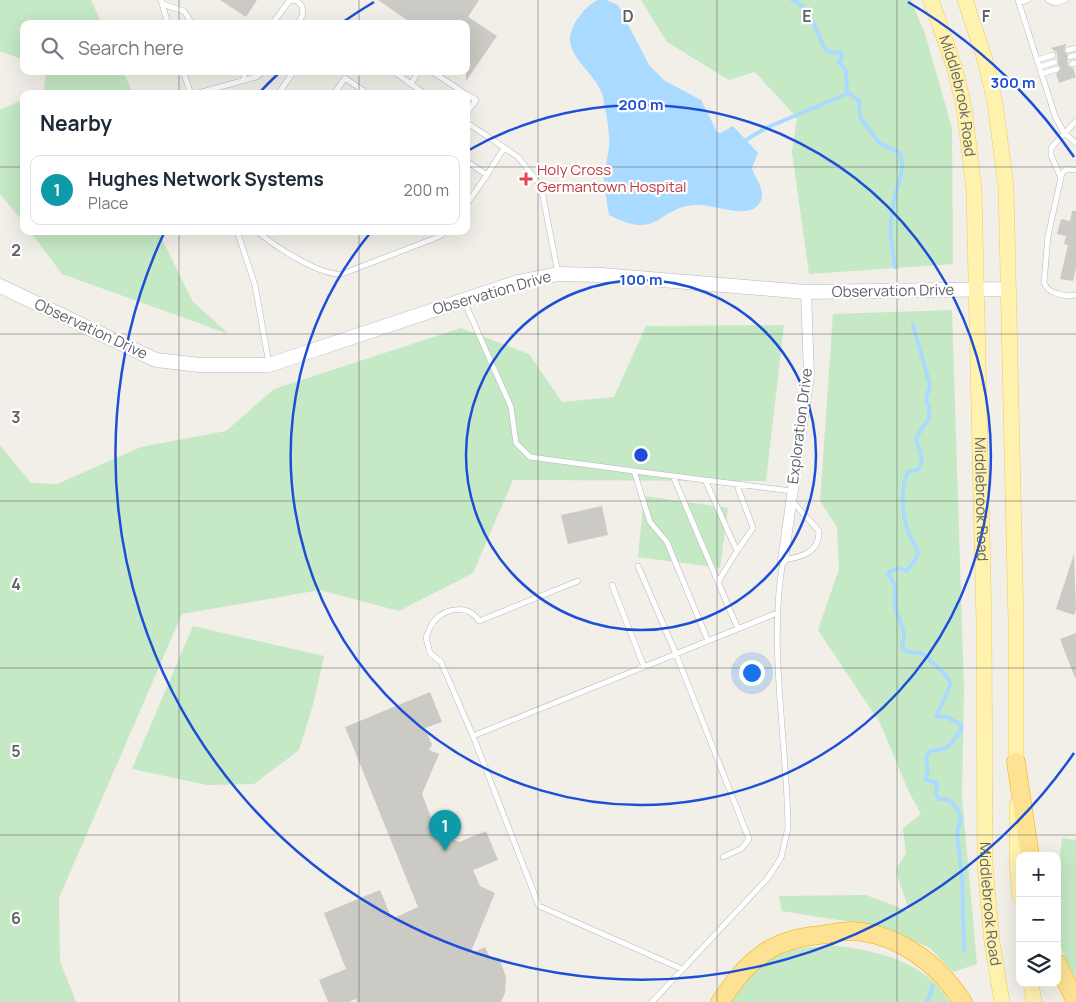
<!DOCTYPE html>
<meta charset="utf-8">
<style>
:root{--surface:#fff;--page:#f2f2f3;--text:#1f2937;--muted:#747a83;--line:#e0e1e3;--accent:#ea4335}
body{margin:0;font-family:Manrope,sans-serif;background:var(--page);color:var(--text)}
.controls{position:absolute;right:15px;bottom:15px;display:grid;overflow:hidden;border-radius:10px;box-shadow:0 5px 20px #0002}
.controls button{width:45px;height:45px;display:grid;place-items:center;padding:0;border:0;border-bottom:1px solid var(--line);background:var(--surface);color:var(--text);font:25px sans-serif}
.you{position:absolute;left:751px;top:672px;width:18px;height:18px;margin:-12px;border:4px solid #fff;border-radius:50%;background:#1a73e8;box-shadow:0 0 0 8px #1a73e833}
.badge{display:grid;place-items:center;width:32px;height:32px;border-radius:50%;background:var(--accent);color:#fff;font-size:16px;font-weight:700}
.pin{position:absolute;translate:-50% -41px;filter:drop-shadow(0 1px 2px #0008)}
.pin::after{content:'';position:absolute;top:26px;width:18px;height:15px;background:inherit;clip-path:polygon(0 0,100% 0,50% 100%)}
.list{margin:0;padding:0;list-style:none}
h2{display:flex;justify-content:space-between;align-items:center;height:65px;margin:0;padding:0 20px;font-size:21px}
h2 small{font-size:16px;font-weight:400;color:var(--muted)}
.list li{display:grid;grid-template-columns:32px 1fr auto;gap:15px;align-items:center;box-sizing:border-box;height:70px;margin:0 10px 10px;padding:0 10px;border:1px solid var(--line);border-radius:10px}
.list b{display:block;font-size:19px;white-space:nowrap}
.list p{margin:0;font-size:16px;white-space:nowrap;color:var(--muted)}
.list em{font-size:16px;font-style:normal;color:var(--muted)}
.icon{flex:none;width:28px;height:28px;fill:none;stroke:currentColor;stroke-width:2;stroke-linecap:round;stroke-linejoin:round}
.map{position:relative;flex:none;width:1076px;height:1002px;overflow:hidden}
.search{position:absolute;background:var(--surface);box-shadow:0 5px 20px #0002;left:20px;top:20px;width:450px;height:55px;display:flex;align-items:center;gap:12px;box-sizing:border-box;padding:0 18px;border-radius:10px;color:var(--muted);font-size:19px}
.panel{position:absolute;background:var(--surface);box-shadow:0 5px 20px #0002;left:20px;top:90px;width:450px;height:145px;border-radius:10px}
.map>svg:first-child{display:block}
.green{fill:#c5e8c5}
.water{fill:#aadaff}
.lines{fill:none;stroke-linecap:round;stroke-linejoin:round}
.stream{stroke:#aadaff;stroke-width:4}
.building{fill:#cccac5}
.lane-casing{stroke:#b5b8bc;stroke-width:6}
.street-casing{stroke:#b5b8bc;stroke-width:11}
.secondary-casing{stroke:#b6babf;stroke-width:15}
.primary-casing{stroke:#f2c960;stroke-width:16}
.highway-casing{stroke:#f9ab00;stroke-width:19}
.lane{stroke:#fff;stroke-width:5}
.street{stroke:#fff;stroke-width:10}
.secondary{stroke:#fff;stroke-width:14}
.primary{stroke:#fff2af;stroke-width:15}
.highway{stroke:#fde293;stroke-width:18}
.grid{fill:none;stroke:#5f6368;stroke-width:1;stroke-opacity:0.55}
.ring{fill:none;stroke:#1d4ed8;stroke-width:2.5}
.health-dot{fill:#e0444e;stroke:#fff;stroke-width:2}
.labels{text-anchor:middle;stroke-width:4.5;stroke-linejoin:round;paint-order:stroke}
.street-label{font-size:15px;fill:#5f6368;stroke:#fff}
.health-label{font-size:15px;fill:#be3a42;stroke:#fff;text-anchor:start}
.grid-label{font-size:16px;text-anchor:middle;font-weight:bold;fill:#5f6368;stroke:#fff;stroke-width:4.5;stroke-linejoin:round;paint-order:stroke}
.centre{fill:#1d4ed8;stroke:#fff;stroke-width:2.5}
.ring-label{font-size:15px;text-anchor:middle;font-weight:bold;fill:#1d4ed8;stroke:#fff;stroke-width:4.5;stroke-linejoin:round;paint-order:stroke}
</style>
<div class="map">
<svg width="1076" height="1002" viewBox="0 0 1076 1002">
<rect width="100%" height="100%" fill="#f1efe8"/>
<path class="green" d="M0,0H91L102,24H24V60L0,51Z
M641,0H911L925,34L952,128L953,264L809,274L792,152L797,118L755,72L729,80L667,42Z
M46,71H123L133,94H36L44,90Z
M24,99V223L0,194V110Z
M30,231H158L193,302L229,334L62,274Z
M952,310L964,689L962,798L977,964L953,972L930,948L882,927L782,911L779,896L866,895L909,911L896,870L906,853L903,828L921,814L909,792L880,723L818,630L839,569L837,527L820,501L833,314Z
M784,325L766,481L513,480L473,573L399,611L320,590L182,614L59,898L60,961L76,1002H0V445L31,483L57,484L141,447L226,431L274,389L461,328L529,354L562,402L614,397L646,326Z
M644,496L728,508L720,568L638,557Z
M193,626L324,656L313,705L299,750L254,784L207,785L132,769Z
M1062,838L1076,840V978C1068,964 1059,949 1057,932C1053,901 1059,868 1062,838Z
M829,945C875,950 924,960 950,1002H730C740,983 761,959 782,952C796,947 814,948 829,945Z"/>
<path class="water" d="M598,0H606L618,5L649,65L665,81L701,100L717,132L721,133L733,126L758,153L752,168C755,179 768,192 759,204C747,220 715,204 697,205C656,206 661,242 609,215C607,204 605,192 604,181C604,169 608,158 609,147C610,130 606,113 603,97C598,76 569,58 570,39C570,25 586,5 598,0Z"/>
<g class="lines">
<path class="stream" d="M792,0C817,10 819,49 829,52C832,53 838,52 841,52L842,58L839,62L846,71L847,92L859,101L860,117L879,143L900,153C906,172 896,186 893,205C888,225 892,247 895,267
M746,140L766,128L849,93
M913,325L930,385L926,400L929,407V418L916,438L922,459L919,469L908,472C900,487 902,512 907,528C909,537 916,544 918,553L914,562L906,571L898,568L888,573C889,578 892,579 894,584C897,591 895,597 895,604C896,619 909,631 902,646C906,655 914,652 922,653L944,673L951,684L936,716L947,717L961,725V731C955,736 953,744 946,748C940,750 935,749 929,752L926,758L928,769L926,780L937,783L936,795L939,799C952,798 956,806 961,818L957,833L962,876L964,950
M927,1002L933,986"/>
</g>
<path class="building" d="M220,0H257L246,17Z
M378,0H479L468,17L497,36L466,81V24H413Z
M1066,44L1064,51L1067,54L1068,66L1073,68L1076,77L1059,83L1056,74L1061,68L1058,65L1057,53L1051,48Z
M1072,211H1076V267L1073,281L1060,279L1068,245L1064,244L1066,236L1057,234L1061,219L1070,221Z
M602,506L608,535L568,544L561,515Z
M1074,554L1076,610L1074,615L1056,609Z
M1076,633V677L1075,678L1060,639Z
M430,692L442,722L425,728L432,745L429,750L439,754L422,794L437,833L459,842L486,831L498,860L473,870L480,886L495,893L470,954L485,947L490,958H499L506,977L505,993L501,1002H357L356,999L348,1002H328L319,980L346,969L324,913L380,890L392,919L418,907L345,727Z"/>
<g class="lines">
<g class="lane-casing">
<path id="lane" d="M161,0L168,24
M1018,0L1055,116L1064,133L1076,143
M1048,0L1055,3L1065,0
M1019,3L1028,0
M162,4L184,11L192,24
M272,24L290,0L297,1L302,6L303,15L297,24
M1068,50L1076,48
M1070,57L1076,55
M1037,60L1053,55
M1072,64L1076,63
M1039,67L1055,62
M183,71L191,94
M393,71L425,94
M431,71L466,94
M1041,74L1057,69
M243,80L246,71
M411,84L419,71
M195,94L256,77L264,71
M278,94L294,71
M334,94L345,78L368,94
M466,94L476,100L466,114
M466,122L518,157L541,186L558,274
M466,161L487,175L466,205
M1076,170L1067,169L1062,173L1048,236L1044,282C1047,294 1065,297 1076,295
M487,175L504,148
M1060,176L1051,155V148L1076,121
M237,231L255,285L269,364
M257,231C274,246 320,276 342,274L438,237L447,231
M464,301L511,407L516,443L530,457L634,471
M673,476L738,629
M706,482L737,551L718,582
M737,485L753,528L737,551
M638,566L676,654L749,839L741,849L723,857
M578,581L479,621C469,605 447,607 435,620C431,624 428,632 426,638L430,653L441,662L473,736L539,906L682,969
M612,585L644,667
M708,641L667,542L650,522L634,471L792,491
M473,736L777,613
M652,1002L767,879L781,858L788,828C787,739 768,648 783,560C802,557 819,553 819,531L792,501"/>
</g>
<g class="street-casing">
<path id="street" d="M783,560L809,375L806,292"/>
</g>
<g class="secondary-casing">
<path id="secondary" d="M0,286L156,360L200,365H269L518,282L558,274L602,275L806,292L1009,289"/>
</g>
<g class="primary-casing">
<g id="primary">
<path id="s1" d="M931,0L955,69L964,107L974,189L984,624L985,865L992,942L1002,1002"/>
<path d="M965,0L985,60L995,102L1006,187L1016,624V772"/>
<path d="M1017,805V863L1020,896"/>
<path d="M1031,983L1034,1002"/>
</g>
</g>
<g class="highway-casing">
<path id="highway" d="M1016,762L1030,856
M1057,963L1076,1002
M720,1002C732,985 743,968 760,956C777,942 799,937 820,935C830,934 841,931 851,931C898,933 938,964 963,1002"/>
</g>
<use href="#lane" class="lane"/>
<use href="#street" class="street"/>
<use href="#secondary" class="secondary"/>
<use href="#primary" class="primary"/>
<use href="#highway" class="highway"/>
</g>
<path class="grid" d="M179,0V24M359,0V24M538,0V1002M717,0V1002M897,0V1002M179,71V94M359,71V94M0,167H24M466,167H1076M179,231V1002M359,231V1002M0,334H1076M0,501H1076M0,668H1076M0,835H1076"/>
<g class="ring">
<circle cx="641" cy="455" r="175"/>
<path d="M469 150A350 350 0 1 1 371 232"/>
<path d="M1074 753A526 526 0 0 1 164 233M259 93A526 526 0 0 1 279 73M343 22A526 526 0 0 1 374 2M908 2A526 526 0 0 1 1074 157"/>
</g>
<path class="health-dot" d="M523.5 171.5h5v5h5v5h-5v5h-5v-5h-5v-5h5z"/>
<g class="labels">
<g class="street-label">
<text dy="5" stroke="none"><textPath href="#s1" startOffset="100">Middlebrook Road</textPath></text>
<text transform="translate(893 291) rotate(-1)" y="5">Observation Drive</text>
<text transform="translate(492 293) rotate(-16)" y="5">Observation Drive</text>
<text transform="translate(91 329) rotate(25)" y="5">Observation Drive</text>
<text transform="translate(800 426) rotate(-83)" y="5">Exploration Drive</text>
<text dy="5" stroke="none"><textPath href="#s1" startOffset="505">Middlebrook Road</textPath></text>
<text dy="5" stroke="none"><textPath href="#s1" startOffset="910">Middlebrook Road</textPath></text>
</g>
<g class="health-label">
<text x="537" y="175">Holy Cross<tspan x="537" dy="17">Germantown Hospital</tspan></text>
</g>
</g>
<g class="grid-label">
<text x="628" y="22">D</text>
<text x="807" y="22">E</text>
<text x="986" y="22">F</text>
<text x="16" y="256">2</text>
<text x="16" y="423">3</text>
<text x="16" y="590">4</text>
<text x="16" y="757">5</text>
<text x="16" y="924">6</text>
</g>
<circle cx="641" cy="455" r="8" class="centre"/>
<g class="ring-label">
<text x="1013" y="88">300 m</text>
<text x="641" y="110">200 m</text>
<text x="641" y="285">100 m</text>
</g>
</svg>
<div class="controls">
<button>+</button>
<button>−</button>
<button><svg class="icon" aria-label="layers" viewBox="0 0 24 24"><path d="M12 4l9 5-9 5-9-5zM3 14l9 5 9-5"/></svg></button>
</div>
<div class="you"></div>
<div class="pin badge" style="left:445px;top:851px;background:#0f9aa8">1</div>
<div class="search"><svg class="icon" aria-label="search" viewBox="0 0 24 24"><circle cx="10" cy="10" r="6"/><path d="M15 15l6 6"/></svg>Search here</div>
<section class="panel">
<h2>Nearby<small></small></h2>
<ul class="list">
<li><span class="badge" style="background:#0f9aa8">1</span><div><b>Hughes Network Systems</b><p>Place</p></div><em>200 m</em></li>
</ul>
</section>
</div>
